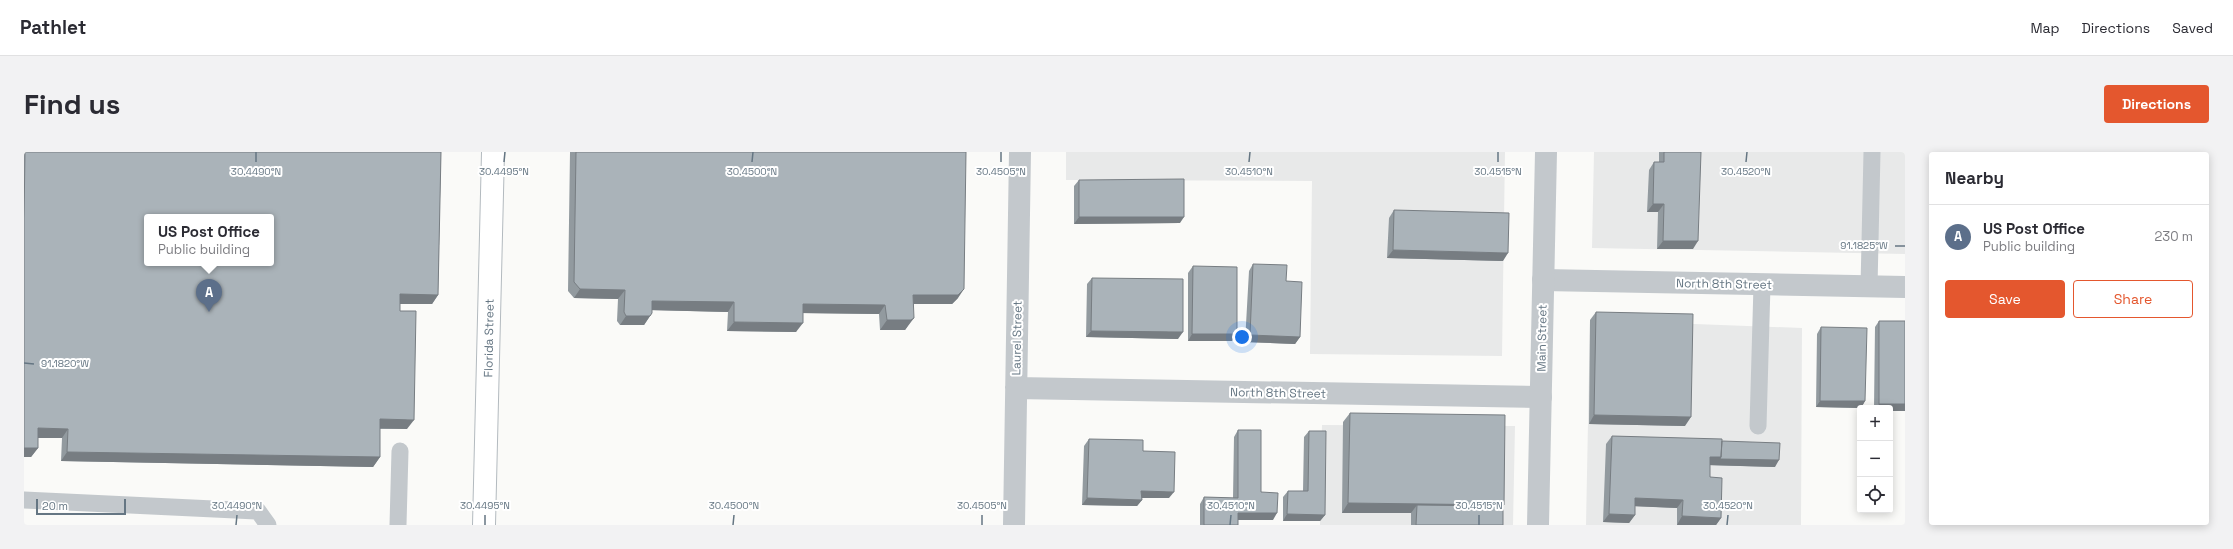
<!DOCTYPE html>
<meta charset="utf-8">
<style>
:root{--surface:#fff;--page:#f2f2f3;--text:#2b2b33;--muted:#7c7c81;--line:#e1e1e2;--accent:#e4572e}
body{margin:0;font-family:"Space Grotesk",sans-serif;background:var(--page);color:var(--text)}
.controls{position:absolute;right:12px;bottom:12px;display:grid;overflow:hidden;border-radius:4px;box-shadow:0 2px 10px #0003}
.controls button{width:36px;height:36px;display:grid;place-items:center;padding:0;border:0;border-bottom:1px solid var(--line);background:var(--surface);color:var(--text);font:20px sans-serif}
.scale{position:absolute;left:12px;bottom:10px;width:90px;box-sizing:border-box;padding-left:4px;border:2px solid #657683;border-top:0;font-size:11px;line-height:14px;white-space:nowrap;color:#657683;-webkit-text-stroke:3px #fff;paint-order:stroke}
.you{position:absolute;left:1218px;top:185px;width:14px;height:14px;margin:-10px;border:3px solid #fff;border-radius:50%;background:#1a73e8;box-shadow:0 0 0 6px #1a73e833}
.badge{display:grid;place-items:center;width:26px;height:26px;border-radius:50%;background:var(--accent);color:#fff;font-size:13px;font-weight:700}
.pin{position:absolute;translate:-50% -33px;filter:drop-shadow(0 1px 2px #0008)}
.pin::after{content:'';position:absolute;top:21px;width:14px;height:12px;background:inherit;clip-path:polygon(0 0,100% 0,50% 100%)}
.popup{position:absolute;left:120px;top:62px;width:130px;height:52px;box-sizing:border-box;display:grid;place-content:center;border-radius:4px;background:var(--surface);filter:drop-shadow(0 1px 3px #0005);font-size:13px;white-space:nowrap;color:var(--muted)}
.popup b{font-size:15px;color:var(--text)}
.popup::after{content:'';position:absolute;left:50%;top:100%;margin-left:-8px;border:8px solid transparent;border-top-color:var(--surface)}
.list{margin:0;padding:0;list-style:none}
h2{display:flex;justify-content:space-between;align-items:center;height:52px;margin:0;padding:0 16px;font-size:17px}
h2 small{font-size:13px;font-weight:400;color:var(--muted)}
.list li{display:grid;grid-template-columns:26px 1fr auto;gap:12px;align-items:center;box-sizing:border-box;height:64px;padding:0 16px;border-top:1px solid var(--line)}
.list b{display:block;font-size:15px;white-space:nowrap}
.list p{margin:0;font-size:13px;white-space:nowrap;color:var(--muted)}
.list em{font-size:13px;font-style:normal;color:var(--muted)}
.actions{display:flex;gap:8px;padding:12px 16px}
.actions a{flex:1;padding:9px 0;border:1px solid var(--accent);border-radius:4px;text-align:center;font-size:14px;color:var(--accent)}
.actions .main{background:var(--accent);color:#fff}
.icon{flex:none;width:22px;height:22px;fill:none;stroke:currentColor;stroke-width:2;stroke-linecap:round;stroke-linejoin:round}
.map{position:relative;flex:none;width:1881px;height:373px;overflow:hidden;border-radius:4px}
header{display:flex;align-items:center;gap:24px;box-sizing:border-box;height:56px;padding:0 20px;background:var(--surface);border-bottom:1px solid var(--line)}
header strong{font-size:19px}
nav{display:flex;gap:22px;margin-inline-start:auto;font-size:14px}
.intro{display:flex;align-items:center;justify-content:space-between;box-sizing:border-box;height:96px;padding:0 24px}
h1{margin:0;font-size:28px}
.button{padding:10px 18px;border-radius:4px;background:var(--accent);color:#fff;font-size:14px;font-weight:700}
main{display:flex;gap:24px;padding:0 24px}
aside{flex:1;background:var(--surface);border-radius:4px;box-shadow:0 2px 10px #0003}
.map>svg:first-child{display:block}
.built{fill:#e8e9e9}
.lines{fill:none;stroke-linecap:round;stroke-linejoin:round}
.secondary-casing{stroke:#b3babf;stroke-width:24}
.service{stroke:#c3c8cc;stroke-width:17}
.minor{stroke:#c3c8cc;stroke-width:22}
.tertiary{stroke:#c3c8cc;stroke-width:22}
.secondary{stroke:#fff;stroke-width:22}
.wall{fill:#929a9f}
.shaded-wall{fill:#777d82}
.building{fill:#aab3b9;stroke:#777d82;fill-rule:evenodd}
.ticks{fill:none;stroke:#657683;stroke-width:1.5}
.labels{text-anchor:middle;stroke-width:4;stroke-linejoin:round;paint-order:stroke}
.street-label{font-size:12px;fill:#657683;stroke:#fff}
.ticks-label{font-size:10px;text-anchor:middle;fill:#657683;stroke:#fff;stroke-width:4;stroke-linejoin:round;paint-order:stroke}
</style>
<header>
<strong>Pathlet</strong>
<nav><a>Map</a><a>Directions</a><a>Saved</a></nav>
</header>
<div class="intro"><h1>Find us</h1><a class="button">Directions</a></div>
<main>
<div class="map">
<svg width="1881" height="373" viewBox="0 0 1881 373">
<rect width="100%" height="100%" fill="#fafaf8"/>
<path class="built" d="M1042,0H1481L1478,204L1286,202L1288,29L1042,28Z
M1570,0H1881V102L1568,96Z
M1566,168L1778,176L1777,373H1562Z
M1298,273L1491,274L1489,373H1296Z"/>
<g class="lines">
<g class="secondary-casing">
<path id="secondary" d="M460,373L469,0"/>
</g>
<path class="service" d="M1845,135L1848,0
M1734,274L1738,133
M0,348L234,359L244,373
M374,373L376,299"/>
<path class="minor" d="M1519,128L1881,135
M992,236L1517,245
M990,373L996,0"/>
<path class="tertiary" d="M1514,373L1522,0"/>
<use href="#secondary" class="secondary"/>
</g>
<path class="wall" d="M0,0H417L414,143L408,152H376V159L383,277H356V305L349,315L37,309L38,286H14V296L7,305H0Z
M546,0H942L934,146L928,152H890L883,175L881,178H856L855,162L779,161L772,180L703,179L704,160L628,158V161L620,173H596L593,169L594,147L550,146L544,139Z
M1635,0H1677L1669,97H1633L1634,60H1623L1625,18L1630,10H1635Z
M1055,28L1156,71L1050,72V34Z
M1370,58L1479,109L1363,106L1365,66Z
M1229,112L1262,129L1276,185L1271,192L1221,190L1225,119Z
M1169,114L1213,182L1208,189H1164V121Z
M1068,126L1154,187L1062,185L1063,132Z
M1572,160L1661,274L1565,272L1566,168Z
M1855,169L1881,259H1866V256H1850L1851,175Z
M1797,175L1841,249L1837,256L1792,255L1793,182Z
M1326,261L1479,354V373H1387V361H1318L1319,270Z
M1214,278L1237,340L1249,368H1214V373H1176V352L1180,345L1209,346L1210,285Z
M1285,279L1301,363L1296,369H1259V345L1264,339H1279L1280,285Z
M1588,284L1698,289L1751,315L1686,313V325L1697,366L1692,373H1653V356L1611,354V363L1605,371L1579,370L1582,292Z
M1065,287L1119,299L1145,346H1118V348L1113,354L1058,353L1060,294Z"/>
<path class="shaded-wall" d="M1629,52H1640L1634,60H1623Z
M1055,65H1160L1156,71L1050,72Z
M1639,89H1674L1669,97H1633Z
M1369,98L1484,101L1479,109L1363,106Z
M556,137L601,138L594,147L550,146Z
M940,137L934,146L928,152H883L889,143Z
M376,142L414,143L408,152H370Z
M628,149L710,150L704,160L622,158Z
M779,152L861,153L855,162L773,161Z
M602,164H626L620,173H596Z
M890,166L881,178H856L863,168Z
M710,170L779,171L772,180L703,179Z
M1067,179L1159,180L1154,187L1062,185Z
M1168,182H1213L1208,189H1164Z
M1226,183L1276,185L1271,192L1221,190Z
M1796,249H1841L1837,256L1792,255Z
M1855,252H1881V259H1866V256H1852Z
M1570,263L1667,265L1661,274L1565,272Z
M356,267L390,268L383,277L350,276Z
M14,276L44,277L38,286H8Z
M0,296H14L7,305H0Z
M43,300L356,305L349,315L37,309Z
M1686,305H1697L1755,308L1751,315L1681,313Z
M1117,339L1150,340L1145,346H1113Z
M1063,346L1118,348L1113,354L1058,353Z
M1611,346L1659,348L1653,356L1605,354Z
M1324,351L1480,353L1473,362L1393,353L1387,361H1318Z
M1214,361H1253L1249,368H1209Z
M1263,362L1301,363L1296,369H1259Z
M1585,362L1611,363L1605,371L1579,370Z
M1658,364L1697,366L1692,373H1653Z"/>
<path class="building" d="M1,0H417L414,143L376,142V159H392L390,268L356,267V305L43,300L44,277L14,276V296H0V67ZM123,65H247V111H123Z
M552,0H942L940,137L934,143H889L890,166L887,168H863L861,153L779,152V171L710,170V150L628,149V161L626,164H602L600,160L601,138L556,137L550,130Z
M1640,0H1677L1674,89H1639L1640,52H1629L1630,10H1640Z
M1160,27V65H1055V28Z
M1370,58L1485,61L1484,101L1369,98Z
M1229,112L1263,113L1262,129L1278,130L1276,185L1226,183Z
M1169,114L1213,115V182H1168Z
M1068,126L1159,127V180L1067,179Z
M1572,160L1669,162L1667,265L1570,263Z
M1855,169H1881V252H1855Z
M1797,175L1843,176L1841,249H1796Z
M1326,261L1481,263L1480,353L1324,351Z
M1214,278H1237V340L1254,341L1253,361H1214V373H1180V345L1214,346Z
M1285,279H1302L1301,363L1263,362L1264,339H1284Z
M1588,284L1698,287L1697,305H1686V325L1698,326L1697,366L1658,364L1659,348L1611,346V363L1585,362Z
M1065,287L1119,288V299L1151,300L1150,340L1117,339L1118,348L1063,346Z
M1698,289L1756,291L1755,308L1696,307L1697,305Z
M1393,353L1479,354V373H1392Z"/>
<path class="ticks" d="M232,10V0M480,10L481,0M728,10L729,0M977,10V0M1225,10L1226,0M1474,10V0M1722,10L1723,0M1871,94H1881M0,211L10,212M212,373L213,363M461,373V363M709,373L710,363M958,373V363M1206,373L1207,363M1455,373V363M1703,373L1704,363"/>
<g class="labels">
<g class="street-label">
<text transform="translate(1700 132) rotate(1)" y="4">North 8th Street</text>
<text transform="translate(465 186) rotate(-89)" y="4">Florida Street</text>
<text transform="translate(993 186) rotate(-89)" y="4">Laurel Street</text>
<text transform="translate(1518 186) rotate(-89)" y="4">Main Street</text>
<text transform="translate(1254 241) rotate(1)" y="4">North 8th Street</text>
</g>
</g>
<g class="ticks-label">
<text x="232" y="23">30.4490°N</text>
<text x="480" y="23">30.4495°N</text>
<text x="728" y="23">30.4500°N</text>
<text x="977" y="23">30.4505°N</text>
<text x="1225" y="23">30.4510°N</text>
<text x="1474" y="23">30.4515°N</text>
<text x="1722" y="23">30.4520°N</text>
<text x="1840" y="97">91.1825°W</text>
<text x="41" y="215">91.1820°W</text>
<text x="213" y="357">30.4490°N</text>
<text x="461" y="357">30.4495°N</text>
<text x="710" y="357">30.4500°N</text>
<text x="958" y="357">30.4505°N</text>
<text x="1207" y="357">30.4510°N</text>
<text x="1455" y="357">30.4515°N</text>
<text x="1704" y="357">30.4520°N</text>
</g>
</svg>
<div class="controls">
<button>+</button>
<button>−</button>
<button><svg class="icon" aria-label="locate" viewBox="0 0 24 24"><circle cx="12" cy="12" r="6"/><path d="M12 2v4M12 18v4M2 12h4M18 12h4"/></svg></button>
</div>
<div class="scale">20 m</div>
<div class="you"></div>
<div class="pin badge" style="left:185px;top:160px;background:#5c6f8a">A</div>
<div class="popup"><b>US Post Office</b>Public building</div>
</div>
<aside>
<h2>Nearby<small></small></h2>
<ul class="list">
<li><span class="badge" style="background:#5c6f8a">A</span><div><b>US Post Office</b><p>Public building</p></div><em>230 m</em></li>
</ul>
<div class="actions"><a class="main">Save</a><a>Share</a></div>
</aside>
</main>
